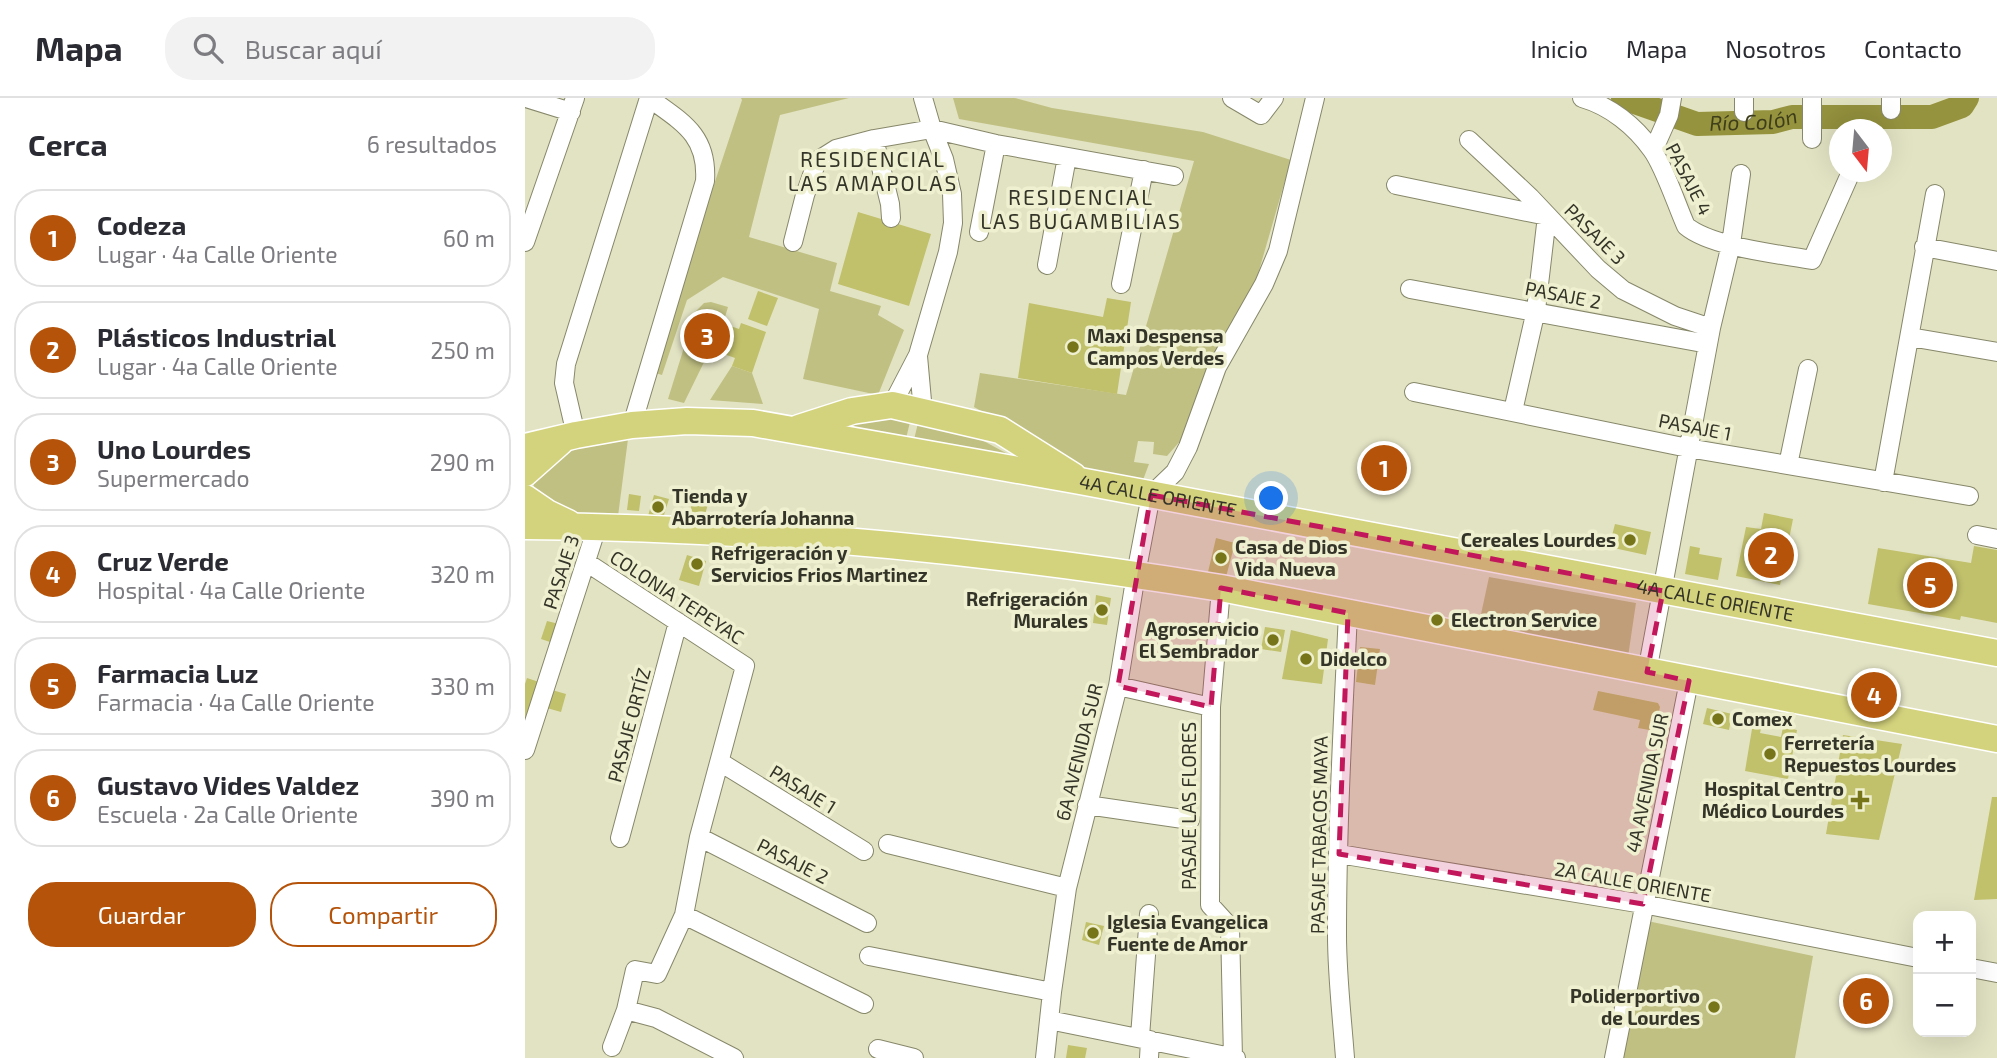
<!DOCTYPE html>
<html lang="es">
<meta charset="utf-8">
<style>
:root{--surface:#fff;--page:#f2f2f3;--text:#2b2b33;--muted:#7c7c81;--line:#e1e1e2;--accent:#b45309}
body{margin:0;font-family:"Exo 2",sans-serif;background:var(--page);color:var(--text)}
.controls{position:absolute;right:21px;bottom:21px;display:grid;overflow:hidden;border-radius:14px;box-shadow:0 7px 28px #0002}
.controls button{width:63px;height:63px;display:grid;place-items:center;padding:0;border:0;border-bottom:2px solid var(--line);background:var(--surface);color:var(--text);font:35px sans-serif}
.compass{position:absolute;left:1304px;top:21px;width:63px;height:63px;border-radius:50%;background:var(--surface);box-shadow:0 7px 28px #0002;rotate:164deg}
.you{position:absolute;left:747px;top:401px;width:24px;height:24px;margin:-18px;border:5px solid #fff;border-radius:50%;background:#1a73e8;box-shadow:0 0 0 10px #1a73e833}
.badge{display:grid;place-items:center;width:46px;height:46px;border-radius:50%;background:var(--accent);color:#fff;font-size:23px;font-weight:700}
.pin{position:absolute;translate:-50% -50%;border:4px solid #fff;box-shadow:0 2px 7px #0006}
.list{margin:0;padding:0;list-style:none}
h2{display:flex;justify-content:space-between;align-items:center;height:91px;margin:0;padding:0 28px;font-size:30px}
h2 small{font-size:23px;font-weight:400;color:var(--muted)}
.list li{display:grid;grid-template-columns:46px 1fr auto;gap:21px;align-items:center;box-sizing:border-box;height:98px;margin:0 14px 14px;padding:0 14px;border:2px solid var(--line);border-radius:28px}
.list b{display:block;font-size:26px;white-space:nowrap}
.list p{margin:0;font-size:23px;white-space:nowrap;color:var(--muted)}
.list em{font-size:23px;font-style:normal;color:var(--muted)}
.actions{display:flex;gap:14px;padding:21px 28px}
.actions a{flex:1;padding:16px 0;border:2px solid var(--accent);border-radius:28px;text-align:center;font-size:24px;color:var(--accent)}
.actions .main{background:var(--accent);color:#fff}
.icon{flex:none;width:38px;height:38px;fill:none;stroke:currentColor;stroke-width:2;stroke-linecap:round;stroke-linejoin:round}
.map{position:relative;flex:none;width:1472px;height:960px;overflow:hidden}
header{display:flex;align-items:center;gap:42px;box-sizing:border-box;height:98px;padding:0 35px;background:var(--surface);border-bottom:2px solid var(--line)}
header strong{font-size:33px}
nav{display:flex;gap:38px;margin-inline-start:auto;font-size:24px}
.search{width:490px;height:63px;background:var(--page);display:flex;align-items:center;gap:18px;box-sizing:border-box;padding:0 24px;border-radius:28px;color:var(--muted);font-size:26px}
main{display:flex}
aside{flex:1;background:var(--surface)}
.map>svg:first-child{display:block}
.green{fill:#c0c083}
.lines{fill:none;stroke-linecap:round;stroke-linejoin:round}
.river{stroke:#95933e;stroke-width:24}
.building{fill:#c1c06b}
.minor-casing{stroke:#87876a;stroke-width:20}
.highway-casing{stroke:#fff;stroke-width:29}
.minor{stroke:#fff;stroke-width:18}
.highway{stroke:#d4d37d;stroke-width:26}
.marked{fill:#c2185b;fill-opacity:0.2;stroke:#c2185b;stroke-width:5;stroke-dasharray:14 9;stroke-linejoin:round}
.poi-dot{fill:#777519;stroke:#eff0d0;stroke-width:2.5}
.labels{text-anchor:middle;stroke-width:7;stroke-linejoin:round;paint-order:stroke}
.street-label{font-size:19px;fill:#343428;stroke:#eff0d0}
.poi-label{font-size:19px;font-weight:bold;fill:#343428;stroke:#eff0d0;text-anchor:start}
.water-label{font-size:21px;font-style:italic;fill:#3f3e1a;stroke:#eff0d0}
.neighbourhood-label{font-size:21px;letter-spacing:2px;fill:#343428;stroke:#eff0d0}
</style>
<header>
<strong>Mapa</strong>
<div class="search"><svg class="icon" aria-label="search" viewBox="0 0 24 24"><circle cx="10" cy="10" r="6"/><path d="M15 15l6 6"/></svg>Buscar aquí</div>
<nav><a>Inicio</a><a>Mapa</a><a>Nosotros</a><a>Contacto</a></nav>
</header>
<main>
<aside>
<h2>Cerca<small>6 resultados</small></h2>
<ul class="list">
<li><span class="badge">1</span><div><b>Codeza</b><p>Lugar · 4a Calle Oriente</p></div><em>60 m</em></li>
<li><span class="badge">2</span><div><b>Plásticos Industrial</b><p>Lugar · 4a Calle Oriente</p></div><em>250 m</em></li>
<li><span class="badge">3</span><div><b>Uno Lourdes</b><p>Supermercado</p></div><em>290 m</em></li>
<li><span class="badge">4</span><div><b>Cruz Verde</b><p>Hospital · 4a Calle Oriente</p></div><em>320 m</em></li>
<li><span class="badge">5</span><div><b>Farmacia Luz</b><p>Farmacia · 4a Calle Oriente</p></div><em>330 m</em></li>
<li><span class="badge">6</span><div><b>Gustavo Vides Valdez</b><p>Escuela · 2a Calle Oriente</p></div><em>390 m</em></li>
</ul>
<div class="actions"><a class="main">Guardar</a><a>Compartir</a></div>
</aside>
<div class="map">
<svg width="1472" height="960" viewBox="0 0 1472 960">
<rect width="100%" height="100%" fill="#e2e3c3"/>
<path class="green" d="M216,0H324L255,17L224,139L312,165L305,193L356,208L353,217L379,232L353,297L278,281L294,211L198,179L162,202L137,277L127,274L217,2Z
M428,0H490L527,10L678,34L766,62L731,183L657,341L642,358L628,356L629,344L613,343L609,364L624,366L618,382L562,372L449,309L455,275L601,297L669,63L434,21Z
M186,204L203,209L200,219L181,212L183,256L159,305L143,301L170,214L179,205Z
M207,268L227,275L238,306L185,302Z
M350,319L385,324L379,349L312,328Z
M393,325L440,333L496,363L387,350Z
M103,341L92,426L54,425L8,395C9,352 71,346 103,341Z
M964,479L1111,505L1103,559L953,530Z
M1113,821L1288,858L1270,960H1091Z"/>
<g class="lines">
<path class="river" id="s1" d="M1098,0L1172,26L1248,24L1267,19H1407L1437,8L1442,0"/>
</g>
<path class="building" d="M333,114L406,136L384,208L313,186Z
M233,193L253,200L242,228L223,221Z
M582,200L606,204L592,296L493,280L504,205L578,219Z
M180,212L200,219L197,225L214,231L216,225L241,234L227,275L207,268L210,260L196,255L188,253L187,257L167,250Z
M881,356L882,383L836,385L835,358Z
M171,392L186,396L179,420L164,416Z
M104,396L116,398L114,413L102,412Z
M129,397L144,401L139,417L123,418Z
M1239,415L1268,421L1255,487L1211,478L1221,429L1236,431Z
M1090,426L1126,434L1121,457L1084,449Z
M691,440L710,445L701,479L683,474Z
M974,440L996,444L993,457L971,454Z
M1165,448L1175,450L1174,456L1197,460L1193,482L1160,476Z
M1449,448L1472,452V525L1436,518L1435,522L1343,506L1353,450L1446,465Z
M162,457L181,463L174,488L154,482Z
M571,497L586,500L582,527L568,525Z
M22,523L34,526L28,545L16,541Z
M740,529L760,532L756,554L736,551Z
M766,532L803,541L797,586L757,581Z
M835,549L855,551L850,587L831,584Z
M2,580L17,585L0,633V586Z
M1343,590L1358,593L1356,604L1341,602Z
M27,592L41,596L36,614L22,610Z
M1073,593L1133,605L1135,609L1130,633L1113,630L1115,622L1068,612Z
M1182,610L1207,616L1204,632L1178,626Z
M1228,625L1237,626L1235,635L1256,639L1258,629L1272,632L1263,681L1220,673Z
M1318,637L1377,646L1354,742L1301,736Z
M1467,699H1472V801L1449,802Z
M561,824L579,828L574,847L557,842Z
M543,947L562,950L560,960H541Z"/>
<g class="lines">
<g class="minor-casing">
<path id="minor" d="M1,0L46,14
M707,0L736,17L749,0
M1057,0C1085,8 1110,28 1127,52C1139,68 1152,108 1161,128C1186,149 1254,156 1287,162L1326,74
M1219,0V14
M1366,12V0
M349,41L365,106L366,120
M1287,41V0
M944,42L1005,99L1073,171L1098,192L1150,218L1186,230
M1128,53L1144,17L1147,0
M871,87L1022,118L1011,212L988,313
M454,134L471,46
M0,144L50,0
M268,144L280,97L292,63L311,51L349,41L407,31L471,46L649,78
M1399,149L1472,163
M522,167L542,59
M596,186L619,72
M885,191L1183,246
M1385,239L1472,254
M393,258L398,314
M889,294L1163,350L1444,398
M367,307L393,257L423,154L428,125L427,96L419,61L407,31L398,0
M51,337L39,285L41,266L124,0C157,24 183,37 180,83L107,327
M1263,367L1283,271
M1358,384L1410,96
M1452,437L1472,441
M61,464L220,568L174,739L159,817L132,876L110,872L101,912L87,949
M696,490L686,609L685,807L705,829L708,960
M1122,574L1186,230L1206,146L1216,76
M593,588L686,609
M0,652L72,429
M195,664L339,753
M562,707L665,722
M174,739L342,825
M95,740L153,524
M363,746L542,790
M814,756L1118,806L1393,860
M159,817L339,906
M344,858L527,894
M1446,870L1472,875
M101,912L131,920L209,960
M524,922L711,960
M615,939L624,816
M353,951L389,960
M520,960L527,894L542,790L593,588L611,476L626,397L650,374L663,349L692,269L739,186L753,153L790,0
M624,960L625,942
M820,960C817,919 812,878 812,837C812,729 818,622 823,515
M1089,960L1164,583"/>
</g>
<g class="highway-casing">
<g id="highway">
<path d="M274,330L327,313L367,307L475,332L548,378"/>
<path id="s2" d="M0,349L51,337L107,327L162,323L228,325L555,383L1472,555"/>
<path d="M0,375L35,344"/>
<path d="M0,400L22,415L43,425"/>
<path d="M0,428C233,429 466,453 696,490L1472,641"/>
</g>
</g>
<use href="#minor" class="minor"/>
<use href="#highway" class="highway"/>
</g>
<path class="marked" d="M626,397L1138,493L1122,574L1164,583L1118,806L814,756L823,515L696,490L686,609L593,588Z"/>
<g class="poi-dot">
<circle cx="548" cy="249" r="7"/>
<circle cx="133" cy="409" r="7"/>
<circle cx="1105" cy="442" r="7"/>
<circle cx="696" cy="460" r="7"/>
<circle cx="172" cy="466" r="7"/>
<circle cx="577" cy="512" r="7"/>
<circle cx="912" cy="522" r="7"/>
<circle cx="748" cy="542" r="7"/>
<circle cx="781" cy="561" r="7"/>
<circle cx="1193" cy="621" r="7"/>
<circle cx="1245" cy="656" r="7"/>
<path d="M1331.5 691.5h7v7h7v7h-7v7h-7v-7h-7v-7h7z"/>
<circle cx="568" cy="835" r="7"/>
<circle cx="1189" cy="909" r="7"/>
</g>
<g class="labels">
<g class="street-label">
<text transform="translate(1164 81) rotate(63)" y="7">PASAJE 4</text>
<text transform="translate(1070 136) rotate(45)" y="7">PASAJE 3</text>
<text transform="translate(1038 197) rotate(11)" y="7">PASAJE 2</text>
<text transform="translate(1170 329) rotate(11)" y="7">PASAJE 1</text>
<text dy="7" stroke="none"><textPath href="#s2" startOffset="642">4A CALLE ORIENTE</textPath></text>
<text transform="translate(36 474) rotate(-72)" y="7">PASAJE 3</text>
<text transform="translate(152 499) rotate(33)" y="7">COLONIA TEPEYAC</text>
<text dy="7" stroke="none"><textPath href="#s2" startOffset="1209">4A CALLE ORIENTE</textPath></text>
<text transform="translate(104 627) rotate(-75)" y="7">PASAJE ORTÍZ</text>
<text transform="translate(554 654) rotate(-76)" y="7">6A AVENIDA SUR</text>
<text transform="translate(1122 685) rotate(-78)" y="7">4A AVENIDA SUR</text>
<text transform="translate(278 691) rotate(32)" y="7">PASAJE 1</text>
<text transform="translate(664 708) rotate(-90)" y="7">PASAJE LAS FLORES</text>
<text transform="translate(794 737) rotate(-89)" y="7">PASAJE TABACOS MAYA</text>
<text transform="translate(268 763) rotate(27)" y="7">PASAJE 2</text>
<text transform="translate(1108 784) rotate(10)" y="7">2A CALLE ORIENTE</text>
</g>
<g class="poi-label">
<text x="562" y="245">Maxi Despensa<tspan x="562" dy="22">Campos Verdes</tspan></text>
<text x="147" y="405">Tienda y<tspan x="147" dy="22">Abarrotería Johanna</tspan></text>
<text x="1091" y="449" text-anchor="end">Cereales Lourdes</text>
<text x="710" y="456">Casa de Dios<tspan x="710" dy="22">Vida Nueva</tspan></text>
<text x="186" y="462">Refrigeración y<tspan x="186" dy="22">Servicios Frios Martinez</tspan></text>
<text x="563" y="508" text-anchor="end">Refrigeración<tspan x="563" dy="22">Murales</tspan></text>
<text x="926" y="529">Electron Service</text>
<text x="734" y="538" text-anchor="end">Agroservicio<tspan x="734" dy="22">El Sembrador</tspan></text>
<text x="795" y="568">Didelco</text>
<text x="1207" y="628">Comex</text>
<text x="1259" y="652">Ferretería<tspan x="1259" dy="22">Repuestos Lourdes</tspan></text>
<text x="1319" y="698" text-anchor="end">Hospital Centro<tspan x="1319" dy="22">Médico Lourdes</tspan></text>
<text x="582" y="831">Iglesia Evangelica<tspan x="582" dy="22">Fuente de Amor</tspan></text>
<text x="1175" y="905" text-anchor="end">Poliderportivo<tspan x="1175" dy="22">de Lourdes</tspan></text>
</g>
<g class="water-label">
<text dy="7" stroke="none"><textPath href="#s1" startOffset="135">Río Colón</textPath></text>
</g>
<g class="neighbourhood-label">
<text x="348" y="69">RESIDENCIAL<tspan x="348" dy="24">LAS AMAPOLAS</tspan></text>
<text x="556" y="107">RESIDENCIAL<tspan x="556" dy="24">LAS BUGAMBILIAS</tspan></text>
</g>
</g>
</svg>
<div class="controls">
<button>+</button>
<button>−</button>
</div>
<svg class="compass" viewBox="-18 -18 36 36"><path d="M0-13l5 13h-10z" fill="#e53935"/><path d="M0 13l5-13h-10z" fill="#7c7c81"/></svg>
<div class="you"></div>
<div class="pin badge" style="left:859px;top:370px">1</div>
<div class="pin badge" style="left:1246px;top:457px">2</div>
<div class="pin badge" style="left:182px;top:238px">3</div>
<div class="pin badge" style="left:1349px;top:597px">4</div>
<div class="pin badge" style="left:1405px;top:487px">5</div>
<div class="pin badge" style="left:1341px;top:903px">6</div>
</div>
</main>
